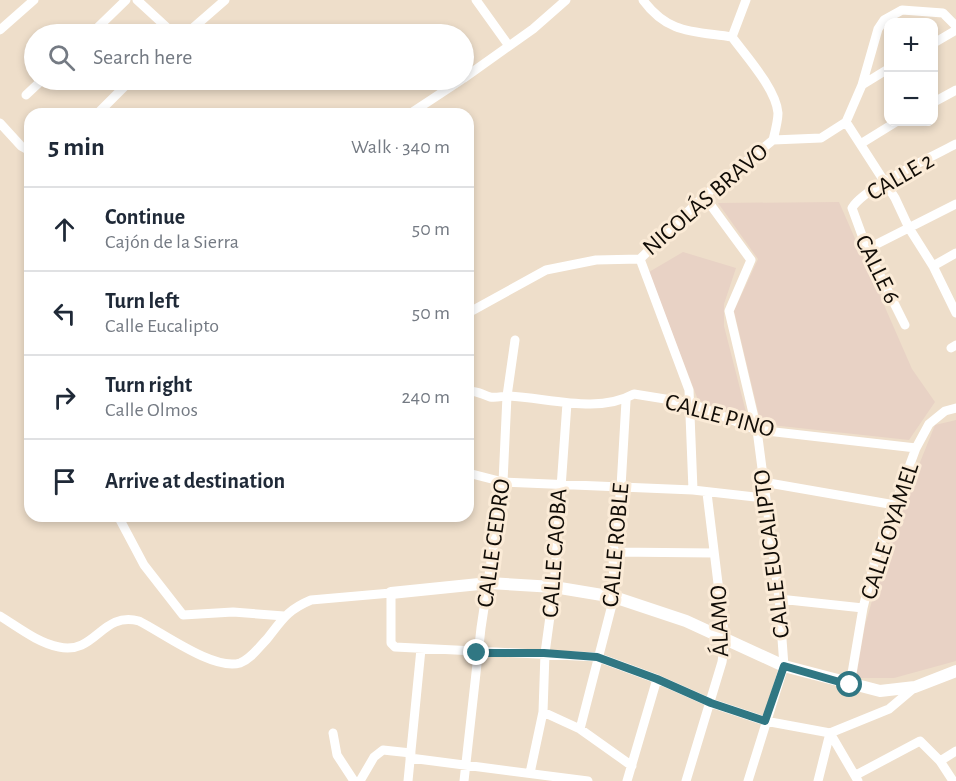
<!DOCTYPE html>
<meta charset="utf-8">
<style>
:root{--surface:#fff;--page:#f6f6f7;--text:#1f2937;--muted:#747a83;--line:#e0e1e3}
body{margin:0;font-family:"Alegreya Sans",sans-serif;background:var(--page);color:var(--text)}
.controls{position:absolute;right:18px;top:18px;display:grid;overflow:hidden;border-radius:12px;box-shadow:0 3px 9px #0003}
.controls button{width:54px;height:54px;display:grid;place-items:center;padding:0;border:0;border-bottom:2px solid var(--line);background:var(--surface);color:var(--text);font:30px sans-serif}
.stop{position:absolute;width:18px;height:18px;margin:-14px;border:4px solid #307783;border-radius:50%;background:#fff}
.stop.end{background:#307783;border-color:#fff;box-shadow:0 2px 6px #0008}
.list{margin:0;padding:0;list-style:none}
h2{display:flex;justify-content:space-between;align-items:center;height:78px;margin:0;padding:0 24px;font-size:26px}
h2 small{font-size:20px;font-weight:400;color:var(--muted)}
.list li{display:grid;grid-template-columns:39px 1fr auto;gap:18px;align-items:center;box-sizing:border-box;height:84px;padding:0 24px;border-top:2px solid var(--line)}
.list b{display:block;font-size:22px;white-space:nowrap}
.list p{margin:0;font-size:20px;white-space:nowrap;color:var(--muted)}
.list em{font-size:20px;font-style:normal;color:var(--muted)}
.icon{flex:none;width:33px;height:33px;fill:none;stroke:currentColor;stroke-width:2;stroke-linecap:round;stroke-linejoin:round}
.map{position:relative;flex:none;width:956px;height:781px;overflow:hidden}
.search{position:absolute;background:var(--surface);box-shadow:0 3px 9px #0003;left:24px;top:24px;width:450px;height:66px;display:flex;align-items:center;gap:15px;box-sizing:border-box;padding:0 21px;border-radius:33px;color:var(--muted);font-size:22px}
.panel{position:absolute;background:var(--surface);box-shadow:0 3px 9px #0003;left:24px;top:108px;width:450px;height:414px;border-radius:18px}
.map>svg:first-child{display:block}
.education{fill:#e8d2c5}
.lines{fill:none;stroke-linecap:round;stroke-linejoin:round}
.street{stroke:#fff;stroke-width:9}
.secondary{stroke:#fff;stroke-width:12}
.route{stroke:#307783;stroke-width:8}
.labels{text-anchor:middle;stroke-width:6;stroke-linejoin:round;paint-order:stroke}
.street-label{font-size:24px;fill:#110c06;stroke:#fbebd7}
</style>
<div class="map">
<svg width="956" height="781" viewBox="0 0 956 781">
<rect width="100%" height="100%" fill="#eedeca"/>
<path class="education" d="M839,202L912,369L935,402L909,440L761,424L734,311L758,259L718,203Z
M683,252L736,268L724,304V326L748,420L698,400L649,272Z
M956,420V661L894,678H856L865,625L892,532L935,425Z"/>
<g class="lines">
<path class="street" d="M137,0L174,34
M476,0L509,46
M643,0C668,34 693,31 732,37L746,0
M0,30L34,0
M91,34L126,0
M186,34L225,0
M732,37C746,56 776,89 778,113C778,121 775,132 773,140
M934,43L956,30
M464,78L533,29L566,0
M862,85L888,69
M26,95L42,80
M934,102L956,90
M411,113L461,80
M97,114L131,80
M846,122L895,198L909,228L933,266L956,313
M846,122L862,85L878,29L884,20L902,10L943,13L956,26
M0,123L21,146L30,151
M773,140L821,138L846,122
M862,143L896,122
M704,196L751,260L729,311L757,430L779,599L784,666L748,781
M867,249L956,204
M640,259L689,390L693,490
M640,259L704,196L773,140
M933,266L956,253
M468,313L546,270L596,260L640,259
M905,325L867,249L852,208C865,187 932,157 956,144
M951,348L956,345
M468,391C478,391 481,394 490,397C496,398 503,396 509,396C549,398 598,414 634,394L690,403L757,430L916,448
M468,473L503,482L693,490L764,498
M763,482L895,505
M118,516L144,565L183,615L233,612L284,616
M613,552L714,553
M779,599L863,608
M0,616C18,627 38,643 59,647C96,655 101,611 139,621C163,633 214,671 240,663C251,659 259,647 267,639C282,620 287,610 311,600L391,593V643L395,647L597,657L657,679L711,703L765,721L830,733L889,709L915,687
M850,685L863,608L876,556L916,448L929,424L945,411L956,408
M543,712L580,729L632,766
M580,729L614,597L613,552L621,487L626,401
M333,733L337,755L354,781
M830,733L858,781
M410,758L588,781
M940,761L956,751
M530,773L543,712L545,653L554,587L567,403
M856,775L920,741L940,761L953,781
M360,781L374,757L383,750L411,753
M408,781L421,649
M464,781L481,628L503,482L507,396L515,340
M627,781L657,679
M686,781L722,662L725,641L707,493
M818,781L830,733"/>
<path class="secondary" d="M391,593L489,583L554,587L614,597L686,621L784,666L880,691L915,687L956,671"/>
</g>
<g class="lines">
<path class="route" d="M477,653H544L597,657L657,679L711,703L765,721L784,666L850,685"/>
</g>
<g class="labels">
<g class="street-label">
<text transform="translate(900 176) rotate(-30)" y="8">CALLE 2</text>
<text transform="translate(705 199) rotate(-41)" y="8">NICOLÁS BRAVO</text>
<text transform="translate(878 269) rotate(64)" y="8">CALLE 6</text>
<text transform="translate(720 415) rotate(15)" y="8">CALLE PINO</text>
<text transform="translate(889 531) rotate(-72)" y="8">CALLE OYAMEL</text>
<text transform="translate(493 543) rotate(-82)" y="8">CALLE CEDRO</text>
<text transform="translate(615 545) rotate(-85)" y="8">CALLE ROBLE</text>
<text transform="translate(554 553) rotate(-86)" y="8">CALLE CAOBA</text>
<text transform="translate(771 554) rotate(-97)" y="8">CALLE EUCALIPTO</text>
<text transform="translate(719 621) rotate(-92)" y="8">ÁLAMO</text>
</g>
</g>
</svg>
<div class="controls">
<button>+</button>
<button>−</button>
</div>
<div class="stop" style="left:850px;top:685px"></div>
<div class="stop end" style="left:477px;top:653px"></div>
<div class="search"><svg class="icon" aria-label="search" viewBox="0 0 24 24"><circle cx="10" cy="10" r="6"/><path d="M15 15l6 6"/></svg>Search here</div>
<section class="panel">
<h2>5 min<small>Walk · 340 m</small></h2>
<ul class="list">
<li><svg class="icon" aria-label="ahead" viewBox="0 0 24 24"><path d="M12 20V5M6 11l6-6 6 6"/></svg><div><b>Continue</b><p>Cajón de la Sierra</p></div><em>50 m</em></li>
<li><svg class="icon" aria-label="left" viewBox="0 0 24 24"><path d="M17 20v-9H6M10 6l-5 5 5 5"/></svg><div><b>Turn left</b><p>Calle Eucalipto</p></div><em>50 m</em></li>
<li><svg class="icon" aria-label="right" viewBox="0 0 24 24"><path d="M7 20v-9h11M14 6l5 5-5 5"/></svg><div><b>Turn right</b><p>Calle Olmos</p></div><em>240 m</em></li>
<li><svg class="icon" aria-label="arrive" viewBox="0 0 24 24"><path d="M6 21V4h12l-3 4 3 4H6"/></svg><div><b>Arrive at destination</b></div></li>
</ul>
</section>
</div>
